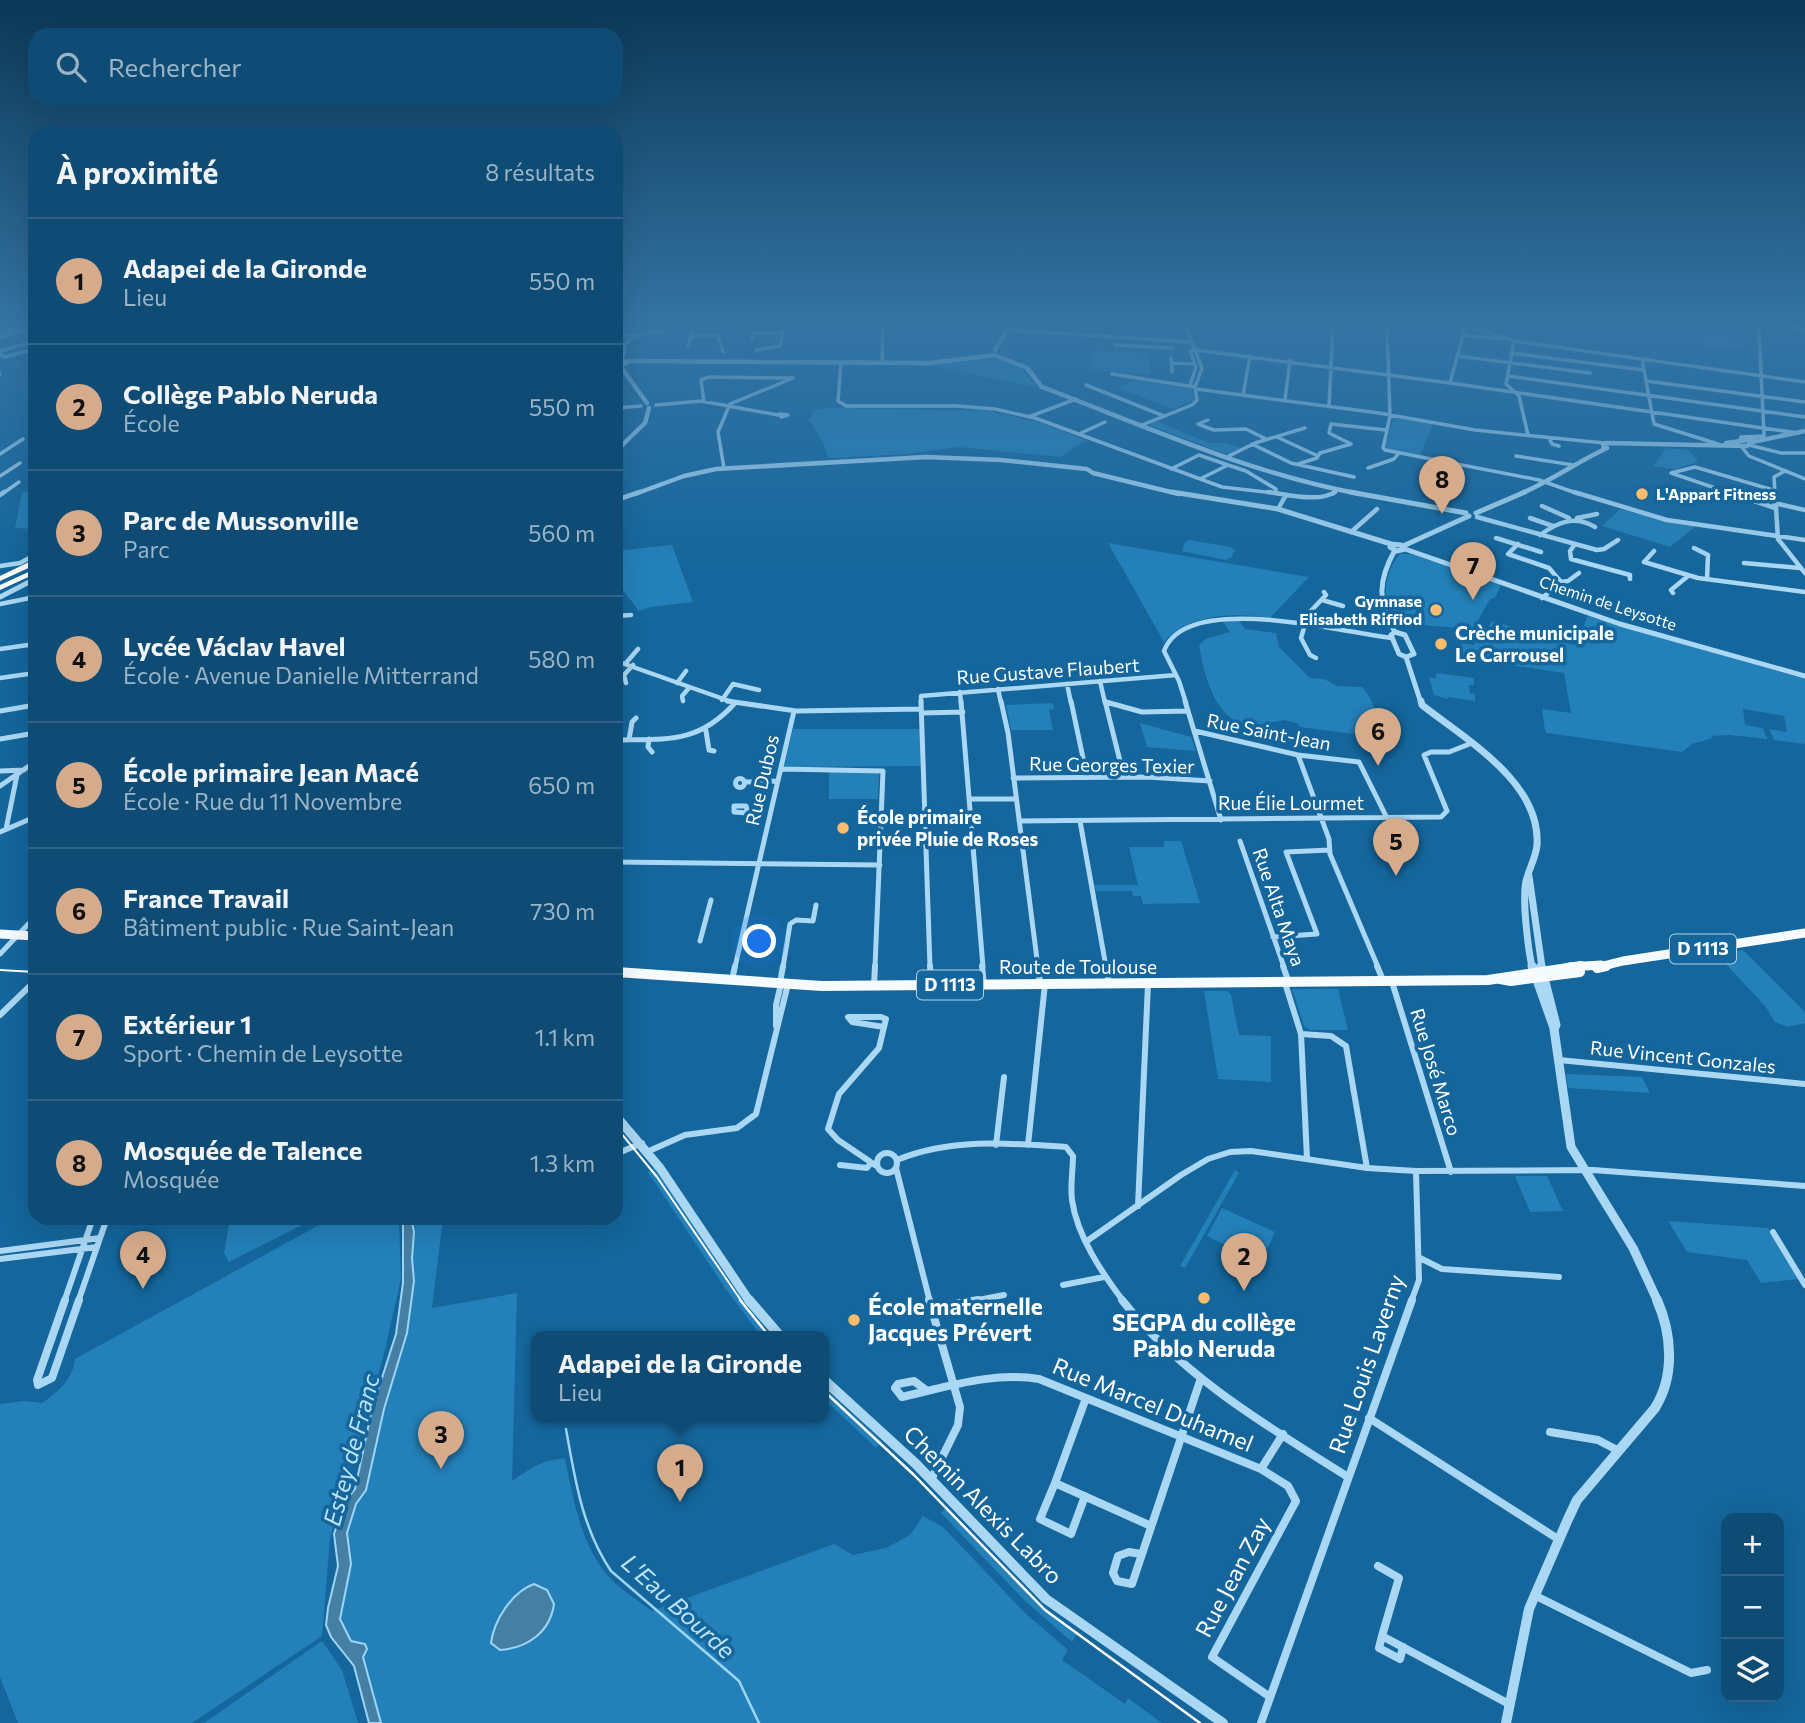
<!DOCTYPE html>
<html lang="fr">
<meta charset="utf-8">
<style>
:root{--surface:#0f4c75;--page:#18537a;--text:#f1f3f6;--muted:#9bb4c5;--line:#2f6387;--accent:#d6ab8b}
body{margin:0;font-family:Commissioner,sans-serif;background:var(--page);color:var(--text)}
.controls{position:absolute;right:21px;bottom:21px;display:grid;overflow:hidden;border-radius:14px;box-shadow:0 7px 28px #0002}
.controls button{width:63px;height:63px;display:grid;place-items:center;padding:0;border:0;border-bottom:2px solid var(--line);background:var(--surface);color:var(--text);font:35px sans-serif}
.you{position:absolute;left:760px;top:942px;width:24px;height:24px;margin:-18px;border:5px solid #fff;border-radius:50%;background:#1a73e8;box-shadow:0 0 0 10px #1a73e833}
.badge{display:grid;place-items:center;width:46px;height:46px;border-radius:50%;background:var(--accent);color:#111;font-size:23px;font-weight:700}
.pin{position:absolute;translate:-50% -58px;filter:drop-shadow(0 2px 4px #0008)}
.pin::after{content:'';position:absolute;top:37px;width:24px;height:21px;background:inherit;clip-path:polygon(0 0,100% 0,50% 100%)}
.popup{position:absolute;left:531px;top:1331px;width:298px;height:91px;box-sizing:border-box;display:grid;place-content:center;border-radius:14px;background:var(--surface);filter:drop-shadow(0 2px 5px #0005);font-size:23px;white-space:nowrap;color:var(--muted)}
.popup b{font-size:26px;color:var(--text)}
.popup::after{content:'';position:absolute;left:50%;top:100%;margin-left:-14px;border:14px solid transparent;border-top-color:var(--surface)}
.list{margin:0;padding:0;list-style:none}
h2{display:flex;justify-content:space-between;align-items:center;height:91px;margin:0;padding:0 28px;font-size:30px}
h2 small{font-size:23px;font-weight:400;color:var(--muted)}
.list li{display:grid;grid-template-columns:46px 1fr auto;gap:21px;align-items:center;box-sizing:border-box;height:126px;padding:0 28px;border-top:2px solid var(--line)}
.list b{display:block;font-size:26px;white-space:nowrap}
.list p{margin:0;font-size:23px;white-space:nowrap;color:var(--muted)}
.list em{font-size:23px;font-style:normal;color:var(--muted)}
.icon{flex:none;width:38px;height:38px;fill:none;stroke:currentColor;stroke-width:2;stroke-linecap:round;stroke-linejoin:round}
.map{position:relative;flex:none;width:1805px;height:1723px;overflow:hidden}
.search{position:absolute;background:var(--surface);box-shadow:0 7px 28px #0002;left:28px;top:28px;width:595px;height:77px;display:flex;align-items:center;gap:18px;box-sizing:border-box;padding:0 24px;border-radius:21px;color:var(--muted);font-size:26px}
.panel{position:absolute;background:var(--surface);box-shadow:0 7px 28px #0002;left:28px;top:126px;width:595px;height:1099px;border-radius:21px}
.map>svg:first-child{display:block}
.green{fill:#2380b9}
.water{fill:#467fa4;stroke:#9cd5f6;stroke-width:2}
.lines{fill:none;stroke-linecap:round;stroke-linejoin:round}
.stream-far1{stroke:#9cd5f6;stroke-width:2}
.stream{stroke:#9cd5f6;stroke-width:2.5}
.minor-far4{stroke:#aad7f3;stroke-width:3.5}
.minor-far3{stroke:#aad7f3;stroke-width:4.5}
.minor-far2{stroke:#aad7f3;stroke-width:5}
.minor-far1{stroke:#aad7f3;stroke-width:6}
.minor{stroke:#aad7f3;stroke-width:8}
.tertiary-far4{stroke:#aad7f3;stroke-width:4.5}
.tertiary-far3{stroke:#aad7f3;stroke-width:5}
.tertiary-far2{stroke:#aad7f3;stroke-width:7}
.tertiary-far1{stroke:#aad7f3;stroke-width:9}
.tertiary{stroke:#aad7f3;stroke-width:10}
.secondary{stroke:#d9eefd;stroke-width:4.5}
.primary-far1{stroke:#f6fbff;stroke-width:9}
.primary{stroke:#f6fbff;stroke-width:10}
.motorway{fill:#fff;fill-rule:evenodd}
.tram-far1{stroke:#fff;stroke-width:2}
.tram{stroke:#fff;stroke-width:2.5}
.poi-dot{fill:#ffbc6c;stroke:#14669c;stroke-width:2.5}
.labels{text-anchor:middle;stroke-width:7;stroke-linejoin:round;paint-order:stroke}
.far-poi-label{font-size:16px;font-weight:bold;fill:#fff;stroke:#14669c;text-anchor:start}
.far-street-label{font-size:16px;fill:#fff;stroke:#14669c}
.shield{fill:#14669c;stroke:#b8d1e1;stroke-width:2}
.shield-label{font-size:18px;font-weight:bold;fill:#fff}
.poi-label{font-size:19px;font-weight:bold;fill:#fff;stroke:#14669c;text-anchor:start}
.street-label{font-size:19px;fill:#fff;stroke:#14669c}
.near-poi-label{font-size:23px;font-weight:bold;fill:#fff;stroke:#14669c;text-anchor:start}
.near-street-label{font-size:23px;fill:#fff;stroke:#14669c}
.near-water-label{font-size:24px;font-style:italic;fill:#bae2fa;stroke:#14669c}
</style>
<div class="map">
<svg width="1805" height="1723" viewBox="0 0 1805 1723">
<rect width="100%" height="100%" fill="#14669c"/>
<path class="green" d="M1722,329L1748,348L1710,349L1684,330Z
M1093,351L1149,353L1150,374L1092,370Z
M991,357L1024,371L1036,387L926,365Z
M1138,379L1155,380L1192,389L1194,400L1174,409L1118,388Z
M827,408L989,411L1041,423L1086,440L1060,457L958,447L907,454L832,458L828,457L824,444L808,419L814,411Z
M1394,417L1433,424L1420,455L1384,449Z
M1156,421L1209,443H1226L1241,448L1231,454L1223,453L1149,425Z
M1666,448L1689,450L1698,462L1675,469L1653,466Z
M35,491V529L15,528L22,492Z
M1620,509L1675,523L1697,525L1670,547L1602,526Z
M1190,540L1230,547L1235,550L1231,558L1225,560L1182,551L1185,542Z
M1108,543L1309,577L1270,618C1236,612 1188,614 1164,642Z
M672,545L693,602L651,607L639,611L616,581V551Z
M1400,554H1411L1501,585L1495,598L1490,599L1473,629L1396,623C1380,604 1384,571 1400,554Z
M1588,616L1805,679V744L1774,740L1769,729L1787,732L1784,716L1743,709L1745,725L1763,728L1767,739L1730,735L1711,736L1713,738L1692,744L1682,752L1547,733L1545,731L1542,709L1571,713L1564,673L1462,658L1461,643L1474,645L1476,641L1481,642L1492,621L1575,645Z
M1238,619L1245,629L1276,633L1279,647L1310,678L1324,679L1337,686L1362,687C1370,695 1380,715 1376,726L1353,734L1300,727L1297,723L1284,720L1257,725L1254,729C1216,722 1205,680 1199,646L1205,639L1230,632L1222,620Z
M1436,673L1474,678V685H1469L1470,693L1475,694V701L1448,697V699L1434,695L1429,678H1436Z
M1053,703L1054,709L1049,710L1053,730H1011L1006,705Z
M1140,723L1191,737L1196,751L1147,747Z
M793,729H920L921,766L784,767Z
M829,771L879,773L878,799H829Z
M1164,841H1181L1200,903L1143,904L1141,896H1133L1132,891H1096L1094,885H1138L1129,847H1164Z
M1743,950L1805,1012V1023L1788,1027L1775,1022L1765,1006L1722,960L1725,959L1720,953Z
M1292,989H1338L1348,1030H1310L1304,1026Z
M1204,991H1227L1231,995L1239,1035L1271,1036V1082L1218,1079Z
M1566,1074L1642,1077L1650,1093L1568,1088Z
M654,1168L740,1296L771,1336H761L725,1288L648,1172Z
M1235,1170L1239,1173L1185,1268L1180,1266Z
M1515,1176H1547L1563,1211L1530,1212Z
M1222,1208L1275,1232L1261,1262L1207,1236Z
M230,1218H316L229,1262L224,1253Z
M332,1218H399L401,1279L383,1358L330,1538L322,1636L192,1723H18L0,1677V1404L25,1401L42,1403C58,1392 73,1379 75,1359Z
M411,1218H443L432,1308L517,1293L512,1481C535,1466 537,1462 565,1458C573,1499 582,1550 612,1580C624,1592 639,1601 652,1611L834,1544L853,1555L886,1548L910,1535L923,1516L943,1527L1024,1612L1068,1650L1062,1660L1125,1704L1128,1698L1162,1723H381L363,1657L367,1649L365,1644L352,1641L340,1619L351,1564L347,1533L356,1504L366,1490L384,1409L407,1333L414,1281L412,1258L414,1232Z
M1668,1221L1768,1228L1799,1279L1761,1283L1747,1260L1687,1252Z
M824,1388L882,1442L876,1448L824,1399Z
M947,1507L1038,1601L1077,1634L1072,1642L1024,1600L941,1513Z
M322,1641L342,1670L358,1723H204Z"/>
<path class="water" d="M403,1218H411L414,1232L412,1258L414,1281L407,1333L384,1409L366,1490L356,1504L347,1533L351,1564L340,1619L351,1641L365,1644L367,1649L363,1657L381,1723H369L354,1666L331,1637L326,1625L328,1608L338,1566L334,1534L345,1501L355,1489L372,1409L396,1334L403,1283Z
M534,1584L547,1590L554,1604C550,1632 528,1648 500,1650L491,1643C494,1620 512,1592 534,1584Z"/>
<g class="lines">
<path class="stream-far1" d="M0,372V375"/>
<path class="stream" d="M566,1429C575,1479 582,1528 611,1571L739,1681L759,1723"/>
<path class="minor-far4" d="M16,327L1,333L23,327
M1387,327L1390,416L1383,448L1385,450L1539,480L1579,494
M1465,327L1450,383L1798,433
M1471,327L1514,341L1805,382
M1008,330L1191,342
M616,335H634
M1462,335L1501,339
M691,336H718L723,352
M752,338L753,333H783
M1514,341L1506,384L1519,396L1528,435
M688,345L694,327
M1115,345L1172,348
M756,350L780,346L784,327
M1195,350L1450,383
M0,351L35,341
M1511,353L1644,370
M0,354L4,357L35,349
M1457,356L1590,373
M616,358C627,336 640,333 663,331L665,327
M1171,358L1172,372
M1642,359L1654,424L1718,444
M622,360L626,343
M841,362L838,401L846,406H957L995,409L1035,418L1222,487L1284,494
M882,362L883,327
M1171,363L1195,364
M1112,374L1195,387
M1508,376L1805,417
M1646,381L1805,402
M1086,385L1164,416
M1190,385L1196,367L1190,351L1195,350
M1196,389L1379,413L1475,430L1604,443
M1243,395L1250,356
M1285,400L1290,360
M704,402L701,380L708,377L793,378
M656,405L701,401L778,415
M1329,406L1333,327
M616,408L641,406
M780,414L788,415L781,417Z
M1031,416L1076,399
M1208,420L1198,424L1214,430L1246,429L1266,439
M1142,425L1192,405L1197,400L1195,387L1202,368L1186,327
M1079,434L1105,422
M1277,437L1318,456
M1549,438L1552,444L1559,446
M1740,440L1741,437L1764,436L1759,327
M1252,444L1291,463L1354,477
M1749,445L1781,453H1805
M1741,446L1749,456L1805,479
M0,454L23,439
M1229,456L1255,443L1305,428
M1516,456L1573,465
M1298,464L1317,458L1320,453L1351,444L1329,433L1331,424L1386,430
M1228,465L1246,471L1276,489V493
M724,468L718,432L730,404L793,378
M1368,468L1394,459L1399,453
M1171,469L1199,455L1228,465L1200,479
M0,476L20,463
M2,494L19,482
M1333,494L1336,491
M1733,494L1671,473L1695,467L1773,490
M1775,494L1774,477L1785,471"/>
<path class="minor-far3" d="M1268,492C1286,494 1319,503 1335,492
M1574,492L1667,520L1805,540
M1727,492L1775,508
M1775,492L1778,539L1805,573
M0,495L4,492
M1774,503L1805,510
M1542,506L1569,518
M1278,509L1286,495
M1477,517L1597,550L1604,549L1618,540
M1530,518L1553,526
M1577,518L1597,514
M1351,532L1377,509
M1540,535C1558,522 1574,515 1595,527
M1496,538L1541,552
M1518,544L1508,554L1549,568L1561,582L1542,598
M1575,544L1570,551L1571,559L1630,575V579
M1694,548L1708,555L1707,579
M1654,551L1644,562L1698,578L1805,592
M30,558L35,545
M1744,563L1800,568
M0,566L20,563L35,555
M1561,582L1568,581L1579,573
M1673,593L1671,590L1688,576
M1322,600L1343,606
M0,604L35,597
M616,616L631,615
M0,649L35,644
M1316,658L1310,655L1301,638L1308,614L1326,595L1324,592
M616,661L735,703
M626,663L638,649
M0,678L35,673
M1100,681L1105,703
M626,683L624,675L633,665
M677,683L686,671
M1067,684L1071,703
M998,689L1001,703
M960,692L961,703
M722,700L733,684L759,690
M683,701L682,696L689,688
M1106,702L1109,703
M921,703V696L1176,675
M1186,703L1179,681L1164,651C1186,590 1344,633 1392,638"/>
<path class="minor-far2" d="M727,701L796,711L921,709
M921,701L930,967
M961,701L983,967
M1001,701L1008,733L1038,967
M1071,701L1087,777
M1105,701L1124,777
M1185,701L1221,820
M1106,702L1142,712L1188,711
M0,711L35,705
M922,713L963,712
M706,731L709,750L714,751
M1195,731L1298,755L1359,762L1387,818
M0,739L35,733
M649,739L648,747L652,752
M616,740C667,739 698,744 735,703
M629,740L632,722L636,718
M1298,755L1329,839L1330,854L1378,967
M781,769L883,771L875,967
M0,771L24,770
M1013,778L1147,777L1210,781
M735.5 783a4.5 4.5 0 1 1 9 0a4.5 4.5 0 1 1-9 0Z
M746,782L778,781
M0,786L35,762
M970,799H1016
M734,806H746L748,813L734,812Z
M748,813H758
M1019,821L1441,817L1447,811L1424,755L1431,752H1449L1472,743
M1080,821L1106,967
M6,829L17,775
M0,832L35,817
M1240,841L1284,967
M616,862L880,865
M32,863H35
M1273,937L1317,934L1286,852L1330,850
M700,941L711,900
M0,954L35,917
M735,967L794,711
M783,967L790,924L796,920L813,921L816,905"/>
<path class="minor-far1" d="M930,966L931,985
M982,966L984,985
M1038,966L1040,984
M1106,966L1109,983
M1283,966L1289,983
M1377,966L1383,980
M732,980L735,966
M1392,982L1451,1172
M780,983L783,966
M1285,983L1301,1034L1307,1158
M874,986L875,966
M0,1015L35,981
M848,1017H881L886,1019L884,1027L852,1022Z
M776,1026V1005L781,984
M1301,1034L1331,1036L1346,1046L1367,1168
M1559,1060L1805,1084
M996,1145L1004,1077
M1028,1145L1045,984
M649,1151L685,1135L737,1128L756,1114L788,984
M877 1163a10 10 0 1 1 20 0a10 10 0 1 1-20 0Z
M616,1154L642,1143
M897,1160C951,1138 1009,1143 1066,1147L1073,1156C1073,1171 1070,1185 1072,1200C1077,1236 1102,1273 1124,1302
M840,1165L867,1168L871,1163
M875,1165L838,1140L828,1129L839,1094L879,1048L884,1027
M896,1168L930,1302
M1138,1206L1148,984
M1773,1232L1805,1285
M1087,1241L1181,1175L1208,1159L1230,1152L1251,1151L1367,1168L1416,1171L1593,1170L1805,1186
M0,1251L100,1238
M1420,1258L1442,1269L1559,1277
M0,1259L97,1247
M1063,1285L1104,1277
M64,1302L93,1218
M78,1302L107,1218
M968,1302L1004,1295
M1411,1302L1419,1280L1416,1171"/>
<path class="minor" d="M65,1300L37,1380L38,1385L52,1378L79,1300
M929,1300L960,1407L958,1425L931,1480
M1122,1300C1182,1376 1267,1426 1348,1477
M932,1308L978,1300
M914,1381L927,1391L902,1397L895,1388L898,1384Z
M927,1391C964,1382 1001,1373 1039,1379L1261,1469L1288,1486L1296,1501L1212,1657L1270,1697
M1086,1398L1055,1483L1151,1526
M1369,1418L1558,1539
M1550,1432L1598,1440L1617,1450
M1261,1469L1283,1434
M1055,1483L1040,1519L1071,1534L1085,1496
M1141,1554L1129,1552L1118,1556L1113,1573L1117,1581L1132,1584L1201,1378
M1378,1566L1399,1578L1382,1636L1509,1704
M1534,1595L1691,1673L1707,1670
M1382,1636L1379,1648L1400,1659L1403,1647
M1261,1723L1412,1300"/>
<path class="tertiary-far4" d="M0,337L33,327
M995,350L1009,327
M994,355L1027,368L1042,387C1145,426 1251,474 1360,494
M626,361L930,363L995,355
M621,367L647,403
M1726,443L1755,439
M1604,449L1603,444L1606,443L1747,446L1752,442L1805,431
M616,451L645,423L649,408
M635,494L684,476L716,469L926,457L1001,460L1087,469L1093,473L1179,494
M1520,494C1551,481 1577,462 1607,448"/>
<path class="tertiary-far3" d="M1172,492L1278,509L1391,544
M1350,492L1466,513
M616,500L640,492
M1476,513L1525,492
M1391,544L1401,545L1405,549L1397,551L1390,547Z
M1403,546L1469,516
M1405,549L1620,624L1805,676
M1395,550C1378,580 1377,602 1395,632
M0,597L35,579
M1395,632L1405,635L1414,654L1406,657
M1395,632L1391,635L1399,654L1406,657
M1406,657L1421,703"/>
<path class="tertiary-far2" d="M1421,701L1422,705C1465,739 1541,782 1537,845C1536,857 1529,869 1526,881C1522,900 1528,948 1532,967
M1529,876L1542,967"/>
<path class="tertiary-far1" d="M1532,966L1554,1028
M1541,966L1556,1025L1554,1029L1571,1147L1633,1248L1658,1302
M616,1116L660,1168L750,1302"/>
<path class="tertiary" d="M749,1300L780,1336
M824,1380L916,1464L1046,1599L1223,1723
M1506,1723L1529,1609L1568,1519L1577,1500L1655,1408C1675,1376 1672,1334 1657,1300"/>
<path class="secondary" d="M1793,327L1805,329
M616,360L627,363L616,367"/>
<path class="primary-far1" d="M0,934L35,936
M1569,967L1601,965
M1599,967L1623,961L1805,933"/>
<path class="primary" d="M1597,968L1606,966
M616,972L822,986L1488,980L1581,966
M1500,979L1511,981L1580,972"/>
<path class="motorway" d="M29,562H35V565L0,581V576Z
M35,569V574L0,590V585Z"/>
<path class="tram-far1" d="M0,970L35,972
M616,1127L657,1177L742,1302"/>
<path class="tram" d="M740,1300L769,1336
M824,1391L914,1475L1045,1610L1200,1723"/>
</g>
<linearGradient id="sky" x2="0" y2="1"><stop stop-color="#0b3856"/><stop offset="0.57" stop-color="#3474a4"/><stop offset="1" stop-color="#3474a4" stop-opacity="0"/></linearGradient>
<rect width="1805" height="569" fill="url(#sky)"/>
<g class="poi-dot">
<circle cx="1642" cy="494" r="7"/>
<circle cx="1436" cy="610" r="7"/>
<circle cx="1441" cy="644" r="7"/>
<circle cx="843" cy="828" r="7"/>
<circle cx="1204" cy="1298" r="7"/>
<circle cx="854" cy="1320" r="7"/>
</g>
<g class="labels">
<g class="far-poi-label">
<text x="1656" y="500">L'Appart Fitness</text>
<text x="1422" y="607" text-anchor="end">Gymnase<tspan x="1422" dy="18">Elisabeth Riffiod</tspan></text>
</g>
<g class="far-street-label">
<text transform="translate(1608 603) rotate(18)" y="6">Chemin de Leysotte</text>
</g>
<g class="shield">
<rect x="1670" y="934.5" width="66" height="29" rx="5"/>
<rect x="917" y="970.5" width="66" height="29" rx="5"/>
</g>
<g class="shield-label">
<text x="1703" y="955">D 1113</text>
<text x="950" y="991">D 1113</text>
</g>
<g class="poi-label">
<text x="1455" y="640">Crèche municipale<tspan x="1455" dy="22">Le Carrousel</tspan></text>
<text x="857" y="824">École primaire<tspan x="857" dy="22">privée Pluie de Roses</tspan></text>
</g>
<g class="street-label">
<text transform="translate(1048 671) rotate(-4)" y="7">Rue Gustave Flaubert</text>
<text transform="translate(1269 732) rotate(11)" y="7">Rue Saint-Jean</text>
<text transform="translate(1112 765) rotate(1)" y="7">Rue Georges Texier</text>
<text transform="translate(762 780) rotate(-77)" y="7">Rue Dubos</text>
<text x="1291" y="810">Rue Élie Lourmet</text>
<text transform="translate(1279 907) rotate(71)" y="7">Rue Alta Maya</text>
<text x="1078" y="974">Route de Toulouse</text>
<text transform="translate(1683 1057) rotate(6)" y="7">Rue Vincent Gonzales</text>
<text transform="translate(1436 1072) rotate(73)" y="7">Rue José Marco</text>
</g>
<g class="near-poi-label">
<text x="868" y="1315">École maternelle<tspan x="868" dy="26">Jacques Prévert</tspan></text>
<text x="1204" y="1331" text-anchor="middle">SEGPA du collège<tspan x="1204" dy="26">Pablo Neruda</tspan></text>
</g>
<g class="near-street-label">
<text transform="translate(1367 1364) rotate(-71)" y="8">Rue Louis Laverny</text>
<text transform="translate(1153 1405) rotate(22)" y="8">Rue Marcel Duhamel</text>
<text transform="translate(983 1505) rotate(45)" y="8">Chemin Alexis Labro</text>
<text transform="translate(1233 1577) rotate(-62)" y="8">Rue Jean Zay</text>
</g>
<g class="near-water-label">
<text transform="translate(352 1450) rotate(-75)" y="8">Estey de Franc</text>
<text transform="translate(678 1607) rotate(42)" y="8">L'Eau Bourde</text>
</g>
</g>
</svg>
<div class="controls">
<button>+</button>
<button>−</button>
<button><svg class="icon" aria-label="layers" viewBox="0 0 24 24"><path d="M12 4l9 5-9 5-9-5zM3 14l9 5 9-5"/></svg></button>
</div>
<div class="you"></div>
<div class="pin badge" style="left:680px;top:1502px">1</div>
<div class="popup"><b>Adapei de la Gironde</b>Lieu</div>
<div class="pin badge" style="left:1244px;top:1291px">2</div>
<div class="pin badge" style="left:441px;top:1469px">3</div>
<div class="pin badge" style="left:143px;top:1289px">4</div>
<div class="pin badge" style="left:1396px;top:876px">5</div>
<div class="pin badge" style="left:1378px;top:766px">6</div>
<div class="pin badge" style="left:1473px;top:600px">7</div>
<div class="pin badge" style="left:1442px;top:514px">8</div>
<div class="search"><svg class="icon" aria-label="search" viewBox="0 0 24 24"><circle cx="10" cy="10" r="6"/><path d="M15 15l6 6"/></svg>Rechercher</div>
<section class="panel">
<h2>À proximité<small>8 résultats</small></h2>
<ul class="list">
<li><span class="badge">1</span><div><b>Adapei de la Gironde</b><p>Lieu</p></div><em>550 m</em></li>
<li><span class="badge">2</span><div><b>Collège Pablo Neruda</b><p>École</p></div><em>550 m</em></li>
<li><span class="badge">3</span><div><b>Parc de Mussonville</b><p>Parc</p></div><em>560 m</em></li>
<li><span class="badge">4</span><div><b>Lycée Václav Havel</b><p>École · Avenue Danielle Mitterrand</p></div><em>580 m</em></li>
<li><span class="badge">5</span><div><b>École primaire Jean Macé</b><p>École · Rue du 11 Novembre</p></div><em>650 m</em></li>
<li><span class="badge">6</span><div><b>France Travail</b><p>Bâtiment public · Rue Saint-Jean</p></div><em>730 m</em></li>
<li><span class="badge">7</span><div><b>Extérieur 1</b><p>Sport · Chemin de Leysotte</p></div><em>1.1 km</em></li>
<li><span class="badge">8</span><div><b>Mosquée de Talence</b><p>Mosquée</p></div><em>1.3 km</em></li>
</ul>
</section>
</div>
